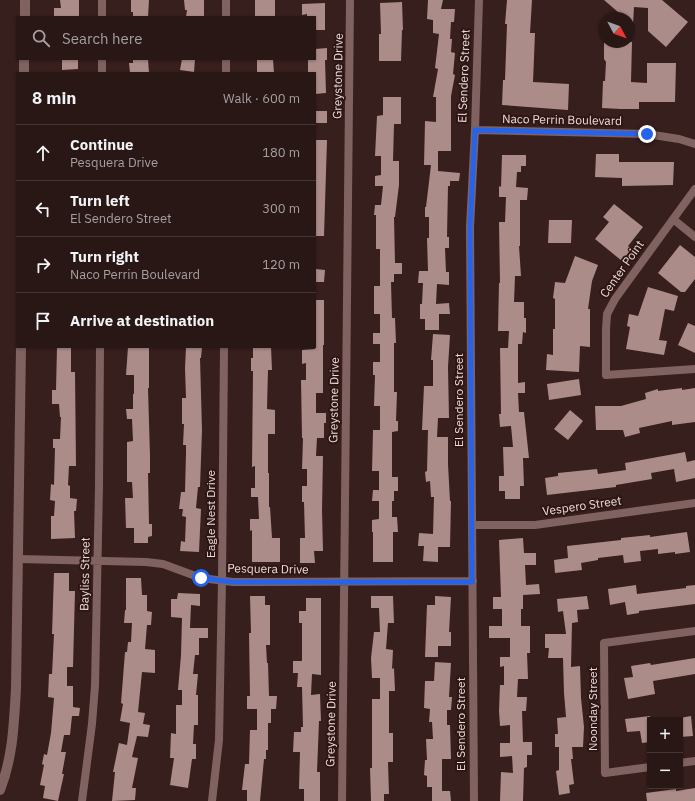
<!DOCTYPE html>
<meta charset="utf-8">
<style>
:root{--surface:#291716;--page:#352423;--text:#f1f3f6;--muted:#a59fa1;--line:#453635}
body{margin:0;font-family:"IBM Plex Sans",sans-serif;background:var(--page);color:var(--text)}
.controls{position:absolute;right:12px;bottom:12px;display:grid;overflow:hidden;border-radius:0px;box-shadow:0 1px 3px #0004}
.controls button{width:36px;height:36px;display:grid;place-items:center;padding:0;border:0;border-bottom:1px solid var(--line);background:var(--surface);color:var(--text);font:20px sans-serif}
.compass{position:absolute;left:599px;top:12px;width:36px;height:36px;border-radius:50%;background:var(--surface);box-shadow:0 1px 3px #0004;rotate:131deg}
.stop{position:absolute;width:12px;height:12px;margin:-9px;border:3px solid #2563eb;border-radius:50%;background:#fff}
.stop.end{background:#2563eb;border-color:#fff;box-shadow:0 1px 4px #0008}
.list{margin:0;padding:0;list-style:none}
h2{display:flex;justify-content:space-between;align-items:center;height:52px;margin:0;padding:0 16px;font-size:17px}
h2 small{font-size:13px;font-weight:400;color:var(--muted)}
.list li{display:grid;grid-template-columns:26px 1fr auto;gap:12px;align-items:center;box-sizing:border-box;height:56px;padding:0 16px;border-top:1px solid var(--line)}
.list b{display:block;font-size:15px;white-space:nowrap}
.list p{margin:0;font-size:13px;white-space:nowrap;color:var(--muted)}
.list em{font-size:13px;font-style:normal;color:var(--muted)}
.icon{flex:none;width:22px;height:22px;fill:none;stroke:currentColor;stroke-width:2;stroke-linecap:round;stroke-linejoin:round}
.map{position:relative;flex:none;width:695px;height:801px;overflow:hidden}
.search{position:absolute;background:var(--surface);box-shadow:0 1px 3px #0004;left:16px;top:16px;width:300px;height:44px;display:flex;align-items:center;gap:10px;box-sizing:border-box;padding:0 14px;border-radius:0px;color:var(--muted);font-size:15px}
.panel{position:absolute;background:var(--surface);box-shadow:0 1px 3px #0004;left:16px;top:72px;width:300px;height:276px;border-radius:0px}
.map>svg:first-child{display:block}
.building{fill:#ab8c89}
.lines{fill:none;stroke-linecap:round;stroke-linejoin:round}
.minor{stroke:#806360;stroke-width:8}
.tertiary{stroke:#806360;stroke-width:10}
.route{stroke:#2563eb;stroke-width:5}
.labels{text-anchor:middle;stroke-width:4;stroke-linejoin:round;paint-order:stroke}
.street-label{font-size:12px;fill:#eddbd9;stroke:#2d1614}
</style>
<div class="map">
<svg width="695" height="801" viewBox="0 0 695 801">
<rect width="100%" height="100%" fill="#371f1d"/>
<path class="building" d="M60,0H79V17L54,16V8H61Z
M131,0H149L148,17H133V12H131Z
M184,0H204V17H186L187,10H185Z
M255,0H275V17H255Z
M428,0H443L441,9H455L454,22H451L450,39H452L451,52L455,53L453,74L455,75L451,96V151H438V171L460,173L459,181H450V186H448L447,237H449V248H445L446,272H449V285L437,284L436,304L449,303L450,314H439V330H425V319H420V304H422L423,283H418L419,271H428L427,238H429V217H425V207H426L431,165H424L425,121L436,122V97H433L438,69L435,68L439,34L433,33V20L427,19Z
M507,0H532L530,33H535L533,82L569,84L568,110L502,105L503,80H505L507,24H505Z
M604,0H662L688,22L666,47L648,31V8L634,7L633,25L629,22V18H625Z
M402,2L403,30H402L401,61H379V34H381L380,3Z
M325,3V30H315V17H307V14L302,15V4Z
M605,42H632L631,82L647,83V63H676L675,102H639V109H621L602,108L603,81H605L606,62L604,59V43Z
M327,48V60H325L326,93L315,94V73H308V59H315V49Z
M62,59H78V69L62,70Z
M133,59H148L149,73H130L129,63H133Z
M182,59H195L194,72L180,70Z
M257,59H273L274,73H257Z
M383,97H401V124H394L393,161H399V185L395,217H394L395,263H402V274H394V282H391L392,318H395L396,343H394V392H397L396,421H398V431L392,432V477H398V491H394V501H392V517H397L398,532H393V562H373V532H372V520L379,519V501H372L373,490H379V471H372L373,430H380V406H374L375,375H373V362H380V344H373V333H380V314H374V286H380V249H376V215H374L375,205H381L383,186H375V176L381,175V156H375L377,116L383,115Z
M315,111H327V123H315Z
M315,140H327L324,236H315Z
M596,154H619V162H674L673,185L622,186V178L595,177Z
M502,155H526V166H521V172H517L516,187L528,188L527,200H520V246H519L521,276H515L514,302H524V318H526V333L523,332L522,344H518V383L525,382V393H518L519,412H524L529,458H523L524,486H520V499H505V491H499V476H504L503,447H513L511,426L500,427L499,414H501L500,348H508L509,331H498L499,283H500L499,222H505L506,197H499V186L501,187Z
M614,204L643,227L628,246L632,249L622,261L595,239L609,222L603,217Z
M549,220H572L571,243H548Z
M680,245L695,257V279L685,292H681L658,273Z
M575,256L598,265L592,281L588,309H590V347L580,346L579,372L546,370L547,354L553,355V329H555V299L553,298L555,282L565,283Z
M315,269L325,270L324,282H315Z
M648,287L678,296L674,311L665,309L659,340L667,341L664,355L626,349L630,327L627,326L629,314L638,316Z
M315,300H324V345H323V393H316V413H326V423H324V438H317L316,456H323L322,510L323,551H314L315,563H300V538H305L304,502H302V486H307V469H302L303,438H302L301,380H306V363L302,364V350L315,349Z
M688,323L695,326V353L678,345Z
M433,334L450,335L448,367L449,418H438L437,437H448V464L450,501H451L450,547H438V562L423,561L424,546H418L419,533L433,534L434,497H431L430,481L426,482L425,472L427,471L428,430H422L424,386H433V360H431Z
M57,347H71V372H75L76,466H69L68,485L70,486V498L77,499L76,511H74L75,538L51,539V516H54L55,501L50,500L51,484L54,485L55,448H53V439H60L61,417H60L59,404H52V390H56Z
M128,347L149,348V388H148L150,456V473H148L149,524H152V536L148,537V543H134V528H126L125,498H133L132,482H127V442L133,441L132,419H127L126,409H133V394H134V375H126Z
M186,347H202L201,358H200L202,430L200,487H198L196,508L201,509L199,552L180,551L181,541L185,542L186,517L182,516L183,509H179L181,492H185L186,453V445H183L184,424H182V398H186L185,368Z
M253,347H271L272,370H268L267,409L275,410V434H268V473H269V507H270L272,538H280V562H252V530L250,531V519H259L258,497H251V488H255V466L252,467L253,371H251V358H253Z
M579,379L581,395L549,400L547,384Z
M682,388V390L695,388V422L672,425V421L639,428L640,433L625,437L623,430H596L595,406H621L646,399L645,393L658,389V391Z
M570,410L583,421L568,440L554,429Z
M685,452L687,462L695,460V478L676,482L674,469L651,473L652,479L616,485V487L547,495L545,478L558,476V473L597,469L598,474L626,470L625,463Z
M687,532L690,552L675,554V552L658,554V549L640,551L641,561L624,563L623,555L598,558V560L581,563L582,570L555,573L554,560L568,558L567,546L621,540V538L650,535V537Z
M523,538L524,553H536V565H525L526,585L539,584L540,594L523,595V609H521V626H530V653H527L528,679H518L517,697H527L526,711H522L523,742H532V755H527V767L524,768L523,801H500L501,772L513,773L512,756L500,757V743H510V725L500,726L499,711L500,685H504V666L500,667V657H510V638H489V626H502V609H493V597H501L499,540Z
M54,573H69V591H75L73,667H67V686H73V707L80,708L79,716H72L70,735H64L61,752H66L62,774H64L58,801L43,798L45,786L40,785L44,765L42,764L44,754L47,755L51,733L54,698L48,697L49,674H52L54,634H52Z
M126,578H141L142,595H147V611L152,612L151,625H147L145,649L155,650V673L142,672L138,712L145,713L143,724L150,725L148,737L137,736L132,757L138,758L132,788H136L135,800L112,801L115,772H113L119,743L127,745L130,723L120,721L123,704L121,703L125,652H127L128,642H131L132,623H124L125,610H126Z
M636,585L637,594L686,588V586L695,585V604L639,611V613L627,615L625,602L610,605L608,589Z
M178,593L200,594V606L191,605L190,628H208V638H199V655H195L193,674H198L196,695H198V725H194L193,744H196V759H192L188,788L170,785L174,758H170L171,733L176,734V705H182V690H178L181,655L182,618L171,617V599H177Z
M250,596H265V605H270V645H266L267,663H268L269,696H277L276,709H271V723H268V750H266V759H264L260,801H247V790H242L245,764H249L250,730H257V709H247V696H250L249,633H251Z
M371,596H393L394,623H388L386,649L393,650L392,669L394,668L395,691H389V733H393V762H388L389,794H384V801H371L370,768H372V699H380V678H372L371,658L374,632H380L379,608H371Z
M435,596L451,597L449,632H451V646H438V657H425L427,605H435Z
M587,596L589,609L577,610L578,622L572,623L571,667L580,666L581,698L584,727L583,747H572L573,759H571L574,784L569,785L570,793L559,795L556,771L559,770V747H555V734H558L557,718L566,717L564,693L563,658H548L549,648H545V634H566L563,611L558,612L557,599Z
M306,598H321V675L312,674L311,695L320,694L321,721H319L317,772H320V801H304V789H299L300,752H293L294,732H301V727H303L302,687H297L298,673H293V661H302V623H299V611H306Z
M695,658V674L653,681L655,694L628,699L624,678L633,677L631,666L650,663L651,665Z
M435,662L451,663L449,697H452L451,710H447V725H450L451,759H442V791H450L451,801H432V787H427V776L424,775L425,760H427L426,739H433L432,722H429L430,709L424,708L425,681H434Z
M650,716V742L642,743L640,731L627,732L625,719Z
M691,716L693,736L680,737V718Z
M695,788V801H647L646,793L676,789V791Z"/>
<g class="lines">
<path class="minor" d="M102,17V0
M226,17V0
M102,73V59
M226,73V59
M475,130L647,134L679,139L695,144
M695,189L615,299L607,314L606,330V375L695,369
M673,219L695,237
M472,525H535L695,503
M18,559L146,562L163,564L201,578L233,582L473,581
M680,763L695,761
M650,767L605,773L604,643L695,631
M82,801L92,724L95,686L99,486L100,347
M212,801L219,740L222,581L224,347
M342,801L350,0
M474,801L470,227L475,130L479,0"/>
<path class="tertiary" d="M25,17V0
M24,73V59
M0,790C13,757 14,723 16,688L21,347"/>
</g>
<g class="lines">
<path class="route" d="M201,578L233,582H472L470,227L475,130L647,134"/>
</g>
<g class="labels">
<g class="street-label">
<text transform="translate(338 76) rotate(-89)" y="4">Greystone Drive</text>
<text transform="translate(464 76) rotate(-88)" y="4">El Sendero Street</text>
<text transform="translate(562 120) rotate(1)" y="4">Naco Perrin Boulevard</text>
<text transform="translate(622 269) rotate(-55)" y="4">Center Point</text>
<text transform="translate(334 400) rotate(-89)" y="4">Greystone Drive</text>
<text transform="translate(459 400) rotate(-90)" y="4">El Sendero Street</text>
<text transform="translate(582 506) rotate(-8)" y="4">Vespero Street</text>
<text transform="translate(211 514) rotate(-90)" y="4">Eagle Nest Drive</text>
<text transform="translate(268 569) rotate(1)" y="4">Pesquera Drive</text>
<text transform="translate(85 574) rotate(-89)" y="4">Bayliss Street</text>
<text transform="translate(593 709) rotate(-90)" y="4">Noonday Street</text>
<text transform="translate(331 724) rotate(-89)" y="4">Greystone Drive</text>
<text transform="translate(461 724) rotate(-90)" y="4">El Sendero Street</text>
</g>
</g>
</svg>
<div class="controls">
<button>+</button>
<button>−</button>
</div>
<svg class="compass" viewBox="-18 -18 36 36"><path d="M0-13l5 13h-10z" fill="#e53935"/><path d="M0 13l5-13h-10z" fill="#a59fa1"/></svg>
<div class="stop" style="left:201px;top:578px"></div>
<div class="stop end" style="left:647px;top:134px"></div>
<div class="search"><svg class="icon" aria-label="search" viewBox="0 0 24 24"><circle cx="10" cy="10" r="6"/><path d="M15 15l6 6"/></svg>Search here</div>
<section class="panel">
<h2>8 min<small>Walk · 600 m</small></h2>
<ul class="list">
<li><svg class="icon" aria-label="ahead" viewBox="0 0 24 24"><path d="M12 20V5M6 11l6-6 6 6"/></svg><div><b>Continue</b><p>Pesquera Drive</p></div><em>180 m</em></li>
<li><svg class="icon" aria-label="left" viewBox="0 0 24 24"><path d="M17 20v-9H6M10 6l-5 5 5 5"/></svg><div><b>Turn left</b><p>El Sendero Street</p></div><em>300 m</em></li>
<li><svg class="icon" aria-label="right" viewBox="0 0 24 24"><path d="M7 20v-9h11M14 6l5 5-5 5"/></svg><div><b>Turn right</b><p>Naco Perrin Boulevard</p></div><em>120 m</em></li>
<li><svg class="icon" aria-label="arrive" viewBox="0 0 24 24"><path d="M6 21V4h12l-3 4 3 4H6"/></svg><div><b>Arrive at destination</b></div></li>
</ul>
</section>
</div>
